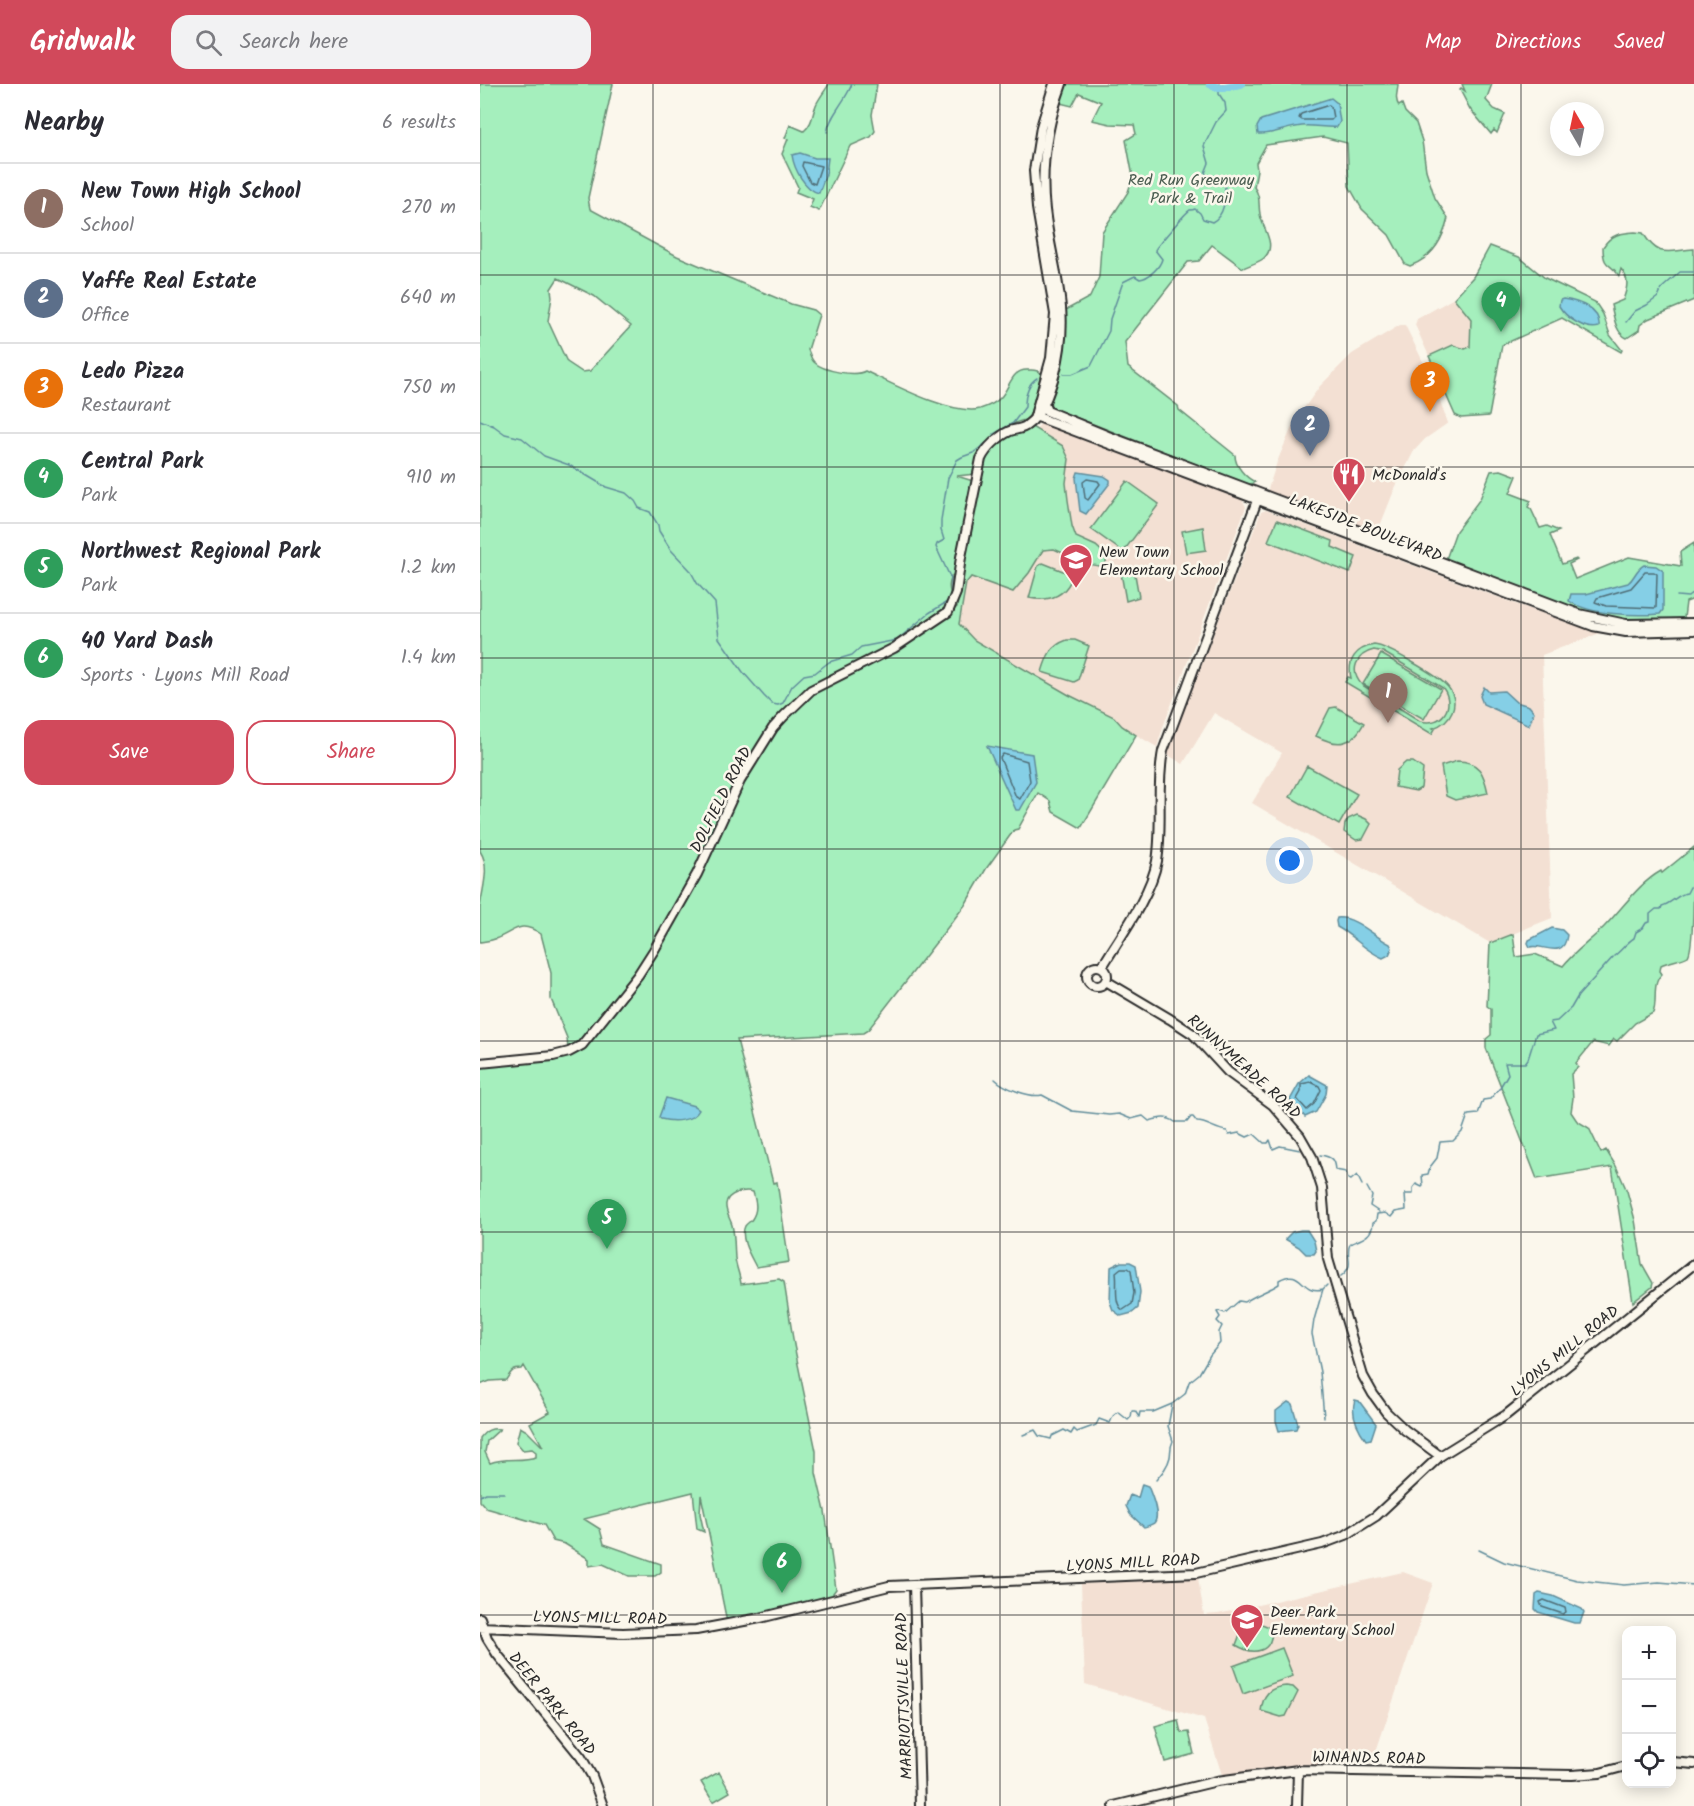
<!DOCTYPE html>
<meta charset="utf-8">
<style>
:root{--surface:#fff;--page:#f2f2f3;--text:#2b2b33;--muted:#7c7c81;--line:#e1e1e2;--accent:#d1495b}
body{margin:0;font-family:Kalam,sans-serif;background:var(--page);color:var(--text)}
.controls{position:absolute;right:18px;bottom:18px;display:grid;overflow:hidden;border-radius:12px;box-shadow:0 3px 15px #0003}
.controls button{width:54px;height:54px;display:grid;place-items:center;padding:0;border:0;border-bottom:2px solid var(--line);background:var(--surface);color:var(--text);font:30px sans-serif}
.compass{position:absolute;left:1070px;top:18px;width:54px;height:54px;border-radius:50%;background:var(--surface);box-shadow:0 3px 15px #0003;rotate:351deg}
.you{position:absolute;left:810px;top:777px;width:21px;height:21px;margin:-15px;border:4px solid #fff;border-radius:50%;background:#1a73e8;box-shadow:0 0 0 9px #1a73e833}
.badge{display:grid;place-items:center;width:39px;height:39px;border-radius:50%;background:var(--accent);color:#fff;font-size:20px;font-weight:700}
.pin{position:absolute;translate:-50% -50px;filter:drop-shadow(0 2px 3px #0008)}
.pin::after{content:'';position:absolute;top:32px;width:21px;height:18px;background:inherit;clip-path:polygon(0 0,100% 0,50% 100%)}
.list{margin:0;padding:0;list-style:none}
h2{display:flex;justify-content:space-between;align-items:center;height:78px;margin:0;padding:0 24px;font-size:26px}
h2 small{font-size:20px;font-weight:400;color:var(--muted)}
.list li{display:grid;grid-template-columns:39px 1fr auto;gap:18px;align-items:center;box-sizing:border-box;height:90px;padding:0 24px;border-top:2px solid var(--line)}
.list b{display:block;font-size:22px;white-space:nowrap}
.list p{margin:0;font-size:20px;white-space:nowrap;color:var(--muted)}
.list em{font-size:20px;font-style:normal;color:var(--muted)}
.actions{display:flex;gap:12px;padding:18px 24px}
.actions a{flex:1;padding:14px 0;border:2px solid var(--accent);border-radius:18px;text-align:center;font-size:21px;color:var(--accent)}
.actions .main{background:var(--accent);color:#fff}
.icon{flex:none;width:33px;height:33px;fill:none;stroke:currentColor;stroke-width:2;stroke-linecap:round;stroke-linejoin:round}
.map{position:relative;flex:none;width:1214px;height:1722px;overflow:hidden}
header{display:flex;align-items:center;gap:36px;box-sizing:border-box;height:84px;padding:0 30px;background:var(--accent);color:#fff}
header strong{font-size:28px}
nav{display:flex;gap:33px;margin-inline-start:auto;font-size:21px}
.search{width:420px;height:54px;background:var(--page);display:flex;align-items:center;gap:15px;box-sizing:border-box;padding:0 21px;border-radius:18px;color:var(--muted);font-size:22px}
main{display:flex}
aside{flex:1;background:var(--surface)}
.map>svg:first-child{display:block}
.built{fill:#f3e0d3}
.green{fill:#a5efbd;stroke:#688d74;stroke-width:1.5;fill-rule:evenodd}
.water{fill:#85cfe6;stroke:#618d9b;stroke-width:1.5}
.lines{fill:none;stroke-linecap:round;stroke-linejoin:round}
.shore{stroke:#4f6d76;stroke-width:1.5}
.stream{stroke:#618d9b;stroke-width:1.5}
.river{stroke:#85cfe6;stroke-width:8}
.secondary-casing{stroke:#2b2b2b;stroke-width:12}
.secondary{stroke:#fbf7ec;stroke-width:8}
.grid{fill:none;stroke:#2b2b2b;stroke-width:1.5;stroke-opacity:0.55}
.labels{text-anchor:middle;stroke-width:5;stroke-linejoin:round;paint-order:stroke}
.park-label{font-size:16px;fill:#4a5c50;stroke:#fbf7ec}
.poi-label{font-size:16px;fill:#2b2b2b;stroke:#fbf7ec;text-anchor:start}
.street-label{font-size:16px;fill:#2b2b2b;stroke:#fbf7ec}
</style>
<header>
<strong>Gridwalk</strong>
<div class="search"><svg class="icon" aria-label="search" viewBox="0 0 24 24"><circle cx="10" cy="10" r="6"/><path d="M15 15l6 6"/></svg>Search here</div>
<nav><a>Map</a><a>Directions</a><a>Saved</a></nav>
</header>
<main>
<aside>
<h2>Nearby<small>6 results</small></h2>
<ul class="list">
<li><span class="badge" style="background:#8d6e63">1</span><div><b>New Town High School</b><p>School</p></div><em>270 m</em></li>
<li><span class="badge" style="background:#5c6f8a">2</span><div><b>Yaffe Real Estate</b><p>Office</p></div><em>640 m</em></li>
<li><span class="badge" style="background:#e8710a">3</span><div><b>Ledo Pizza</b><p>Restaurant</p></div><em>750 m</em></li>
<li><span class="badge" style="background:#2e9e5b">4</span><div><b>Central Park</b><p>Park</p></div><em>910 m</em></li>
<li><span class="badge" style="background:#2e9e5b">5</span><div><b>Northwest Regional Park</b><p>Park</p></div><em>1.2 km</em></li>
<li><span class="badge" style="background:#2e9e5b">6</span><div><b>40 Yard Dash</b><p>Sports · Lyons Mill Road</p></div><em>1.4 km</em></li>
</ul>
<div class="actions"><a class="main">Save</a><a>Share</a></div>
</aside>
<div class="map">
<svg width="1214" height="1722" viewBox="0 0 1214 1722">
<rect width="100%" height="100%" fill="#fbf7ec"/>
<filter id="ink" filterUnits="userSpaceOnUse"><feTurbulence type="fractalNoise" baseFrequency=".0167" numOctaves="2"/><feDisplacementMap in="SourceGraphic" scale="12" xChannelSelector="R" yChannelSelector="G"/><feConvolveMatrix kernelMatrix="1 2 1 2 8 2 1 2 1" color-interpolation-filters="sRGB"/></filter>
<g filter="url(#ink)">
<path class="built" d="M974,214L991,235L990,263L986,265L973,261L949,272L935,241L937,235Z
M920,241H925L953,298L968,339L945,355L934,367L915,404L898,447L894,450L787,408L797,378L814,338L840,302L872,270Z
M564,339L762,415L766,423L683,643L677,663L443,527L493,440L501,391L508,370L525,354L554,352L559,341Z
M786,426L1036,520L1120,549L1062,571L1072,834L1010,859L772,719L802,669L734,629L703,680L688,671L696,646L781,428Z
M923,1488L953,1499L892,1679L812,1682L742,1691L724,1635L605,1600L601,1500L718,1494L724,1531L738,1530Z"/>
<path class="green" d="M0,0H133L108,114L110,125L197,172L311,220L333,226L339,231L328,266C330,270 331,275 334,278C343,287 375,293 385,287C411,299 472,332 500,325C506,323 516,319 520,314C530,304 531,285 548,286C553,286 556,285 561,289L557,307L548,336C534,336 512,351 504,363C498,371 497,381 495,390L477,392L493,397L475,488C468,498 468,504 472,515L464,528L455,534L462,537L477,523L484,474L501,384L513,364L525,353L534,348L552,343L583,362L589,375L586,399L588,416L592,442L596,453L616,462L627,472L625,483L607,480L574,465L563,466L549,489L533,508L491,493L486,499L479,540L494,556L589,611L634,633L642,642L656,651L601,744L573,728L570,717L558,709L538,745L534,746L506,785L485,821L388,946L383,949L257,956L293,1099L297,1098L309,1178L276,1183C271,1173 259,1154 265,1142C267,1139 270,1138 272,1135C278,1126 276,1118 273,1108C265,1105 247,1109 246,1120C245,1128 250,1134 252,1141C255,1152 254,1163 255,1174C256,1183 260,1191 261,1200L299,1195L304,1198L314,1261L336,1367V1389L345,1427L356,1505L353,1509L354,1513L247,1538L221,1411L220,1430L224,1448L217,1445L213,1408L104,1435L120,1445L124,1460L181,1480V1488L175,1492H149L123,1480L109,1482V1475L85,1460L73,1457L64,1441L6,1424L0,1417V1354C6,1346 11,1344 20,1345L7,1357L5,1368L10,1379C26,1373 41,1378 56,1373V1368L52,1365L43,1366L36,1358L40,1343L47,1347L63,1363L50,1339L70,1328L44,1282L42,1285C32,1285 31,1288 26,1296L10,1297L0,1301V981L88,966L87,954L71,915V889L61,850C39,835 35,848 15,855C10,857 5,857 0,858C0,847 0,835 0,824C2,805 11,784 0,767ZM78,194L114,212L151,242L110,287L102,288L87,278L68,237L72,213L71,205Z
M349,0H397L392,31L395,47L391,53L370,62L339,127L330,123L333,115L316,108L318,103L302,70L308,55L305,54L310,41L324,47C333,39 332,31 336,21C339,14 345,7 349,0Z
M587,0H918C918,8 914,14 919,22L922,20L925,28L936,39L942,57L946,86L955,114L968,134C963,156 952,174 930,182L925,180L909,151L882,125L869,102L867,59L843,53L786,61L776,79L777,86L774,103C781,113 778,119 780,130C782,144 798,161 784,174C778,179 769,181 763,184L732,161L719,177L708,178L645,258L648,283L698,322L699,326L755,371C755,382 765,393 775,398L769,401L572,324L570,318C581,289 588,258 586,226L610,213L619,193L622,148L648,108L653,93L646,56L656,50L654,41L630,40L612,36L621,18L599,9L592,22L580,19Z
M982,0H1012L1006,16L1014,25L1025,30L1017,49L1014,46L1011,50L990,25L980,6L981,4L985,7Z
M1155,148L1163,149C1179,175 1187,167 1214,165V216L1168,235L1160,241L1159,246L1147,254C1135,249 1134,232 1131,221L1143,216C1147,205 1150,195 1141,185L1139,192C1132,178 1123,186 1123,163C1131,150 1141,149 1155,148Z
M1010,162L1039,173L1065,194L1115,218L1123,230L1130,251L1142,266L1141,268L1082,234L1022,261L1009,332L981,334L975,331L949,272L973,261L985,265L990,263L991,235L974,214L993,193Z
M1021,386L1037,392L1030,409L1051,417L1048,423L1051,425L1060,444L1067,442L1079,447L1070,451L1082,480L1096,475L1097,476L1089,480L1095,495L1149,473L1201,482L1200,468L1214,459V515L1206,518L1204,534L1151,537L1114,532L965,478L976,447L1000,415L1011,387Z
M647,397L679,420L643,468L611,445Z
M797,436L853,457L852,463L876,473L870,489L788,457Z
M723,443L726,466L706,469L702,447Z
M563,479L593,491C586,512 570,518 549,514L558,482Z
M654,485L659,513L646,517L641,489Z
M587,556H595L609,562L598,596L594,598L562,588C567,572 570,562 587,556Z
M894,561C907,562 959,592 968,603C981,619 971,638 953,644L955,645L952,650L865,598L868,593L871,594C867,576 876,564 894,561ZM894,566L903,568L963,604C976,622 962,643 940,637L882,601C869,587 876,570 894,566Z
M901,570L961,605L944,635L883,600Z
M856,623L884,639C872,662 858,663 836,652L850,624Z
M977,677C999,677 1004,689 1008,709L975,716L966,712L961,682Z
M926,678H933L943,685L941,704L936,707L915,703L917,686Z
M827,682L877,710L859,741L810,713Z
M877,731L886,735L891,740L883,755L876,756L864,748L865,740L868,735Z
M1214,763C1214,780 1214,864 1208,872C1202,876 1189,877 1181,881L1180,887L1182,890C1171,900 1178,917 1173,929L1155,939L1137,957L1134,955L1129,962L1113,958L1096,979L1098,983L1091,990L1093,1014L1091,1028L1097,1037L1109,1044L1121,1069L1126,1066L1136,1082L1147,1107L1155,1136L1162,1180L1173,1199L1172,1203L1153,1218L1132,1083L1057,1095L1006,964V955L1011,951V925L1007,922L1010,859L1033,850L1036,873L1055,870L1083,882C1095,867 1110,857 1124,843C1143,824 1158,800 1181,787L1182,789Z
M769,1535L792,1544C793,1569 774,1572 756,1561L765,1537Z
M802,1564L813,1592L763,1610L753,1582Z
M806,1602L813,1603L818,1608L806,1632L801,1633L781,1627C783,1611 789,1603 806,1602Z
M698,1636L701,1649L709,1648L714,1670L685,1678L675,1642Z
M239,1688L250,1708L233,1718L221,1698Z"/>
<path class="water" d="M851,14L857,19L860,38L857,43C845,44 834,41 822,42C808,43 792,51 778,50L777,43L781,36Z
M320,69L335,74H348L346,90L339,109C325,106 314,85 312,71Z
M1083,215C1098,217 1121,225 1119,243C1106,247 1086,234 1079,222L1080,216Z
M598,388L624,392L630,396V399L606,430L600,427L596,394Z
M1164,481L1176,482L1183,487V526L1180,530C1156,532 1110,531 1089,517L1091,510H1106L1148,499C1155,494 1155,486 1164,481Z
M1004,603L1009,608L1024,607L1036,618L1049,622L1054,628L1049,641L1003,620L1000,612Z
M507,662L552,670L556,698L540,726H536Z
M857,834C876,832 894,853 910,860L912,864L909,871L903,874C885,867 874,852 857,843L856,837Z
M1072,844L1082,846L1087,851C1084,877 1062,859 1050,863L1048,859L1049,856Z
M829,991L847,1001L846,1010L836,1028L825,1033L810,1016L819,1000Z
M186,1014L214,1022L219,1026C213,1038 192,1038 181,1035L179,1033Z
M821,1146H827L834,1157L836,1167L834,1170H826L819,1163L805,1155L812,1148Z
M641,1178H650L656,1181L660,1208L658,1224L652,1229L641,1232L633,1226L630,1218L631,1183Z
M875,1316L879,1317L896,1340L891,1355L886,1356C878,1345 870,1330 875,1316Z
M808,1318L812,1320L818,1340L816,1345L799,1347L796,1337V1327Z
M662,1400L668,1402C671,1410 681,1432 674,1439C673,1440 665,1443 664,1443L650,1430L646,1422L650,1411L658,1414Z
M1059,1509L1073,1512L1102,1525L1104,1528L1100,1539H1094L1058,1528L1055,1525L1056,1511Z"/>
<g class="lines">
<path class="shore" d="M849,21L851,23L853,34L851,36H822L819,34L821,30Z
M323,78L341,82L335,100L330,98L322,82Z
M607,395L618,397L620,400L608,416L605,414L603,398Z
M1165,488H1174L1177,490L1176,524L1126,522L1115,518L1117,514L1151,504Z
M523,670L547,677L550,697L540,715L536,713L520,674Z
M831,998L839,1002L841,1006L834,1020L827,1026L817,1015L821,1008V1000Z
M641,1184H648L651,1186L654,1209L652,1220L643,1226C633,1220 638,1200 636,1188Z
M1064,1516L1085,1524L1086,1528L1083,1530L1062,1523L1060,1518Z"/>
<path class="stream" d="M347,48C350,31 365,18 372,0
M1146,238L1155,227L1167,221L1178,213L1182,204L1200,188H1214
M584,290H592L611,282L629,247L630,235L643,198L655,192L660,195C669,194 680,183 682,175L675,166C677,162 706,128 710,126C711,126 713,126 715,125L720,129L723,135L732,138C746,131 745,113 745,99L739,92H728L725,89L729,79L724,62L736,38L746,27L745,19L739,10V4
M0,336L14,342L25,350L42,354L64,372L89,381L126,403L146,409L155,417L159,424L170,428L178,441L179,447L191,466L210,486L217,499L235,519L239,554L263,588L284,612L292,620L298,621L303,619L312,602L324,591L335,589L349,578L372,571L381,563L417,556L449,529L467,518L471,508V495L456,463L457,460L464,456L461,446V436L468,394L477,376L482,373L493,369L511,355L514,350L533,339L545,323C545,312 547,300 557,294
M1197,512L1208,513L1214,508
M515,995C524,1004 550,1014 562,1011L592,1027L629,1031L639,1030L651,1035L663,1032L669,1037C680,1034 686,1032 695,1038H707L711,1033H713L717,1038C727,1038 736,1046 747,1047L749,1051L759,1049L767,1053L774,1050L784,1059H788L790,1056L793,1065L800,1062L820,1066
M840,1071C852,1073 854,1075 855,1086L866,1088L868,1095L871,1096L877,1091L882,1101
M887,1103L892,1112L890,1122L899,1128
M861,1192C877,1180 864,1173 870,1160C881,1155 892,1153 893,1139L896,1137L897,1130L905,1129L911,1133L915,1128L926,1126L925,1110H933V1104L936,1100L942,1103L943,1102L942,1091L948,1090L950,1083L957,1074L960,1058L973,1057L982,1048L988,1031L998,1030L1003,1016L1010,1015L1019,1005L1028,990L1025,979H1045L1048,975L1056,950L1074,946L1070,938L1077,937L1091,924L1098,912L1134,872C1142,866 1146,859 1154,854L1156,848L1163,844L1166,839L1170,838V830L1176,825H1181L1182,822C1192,819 1198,810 1207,809L1210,803L1214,801
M843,1205L834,1236L832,1250L840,1288L844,1333
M543,1351L555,1346L559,1352L571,1355L572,1352L584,1346L591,1350L594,1345L597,1348L616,1341L619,1335L630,1339L633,1332L638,1328L648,1336L651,1333L652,1327H655L659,1333L660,1328H673L692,1320L705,1310L709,1298L719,1290L730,1271L740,1259L739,1248L742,1242L737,1237L740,1233L737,1228L739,1227L745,1229L759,1217L765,1218C775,1211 788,1207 799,1200V1196C823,1182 820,1211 843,1205L847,1201
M676,1396C682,1389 688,1382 690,1373C691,1366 690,1363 693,1357L688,1342L692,1321
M0,1412L6,1409H24
M999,1466L1024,1478L1097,1496L1144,1501L1179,1498L1214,1501"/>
<path class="river" d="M730,0L739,4L761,0"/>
<g class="secondary-casing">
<path id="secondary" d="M564,320L567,327L628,352L1099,530L1146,540L1214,539
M556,328L571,274L575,230L557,124L554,87L561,43L574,0
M555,332L1113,542L1146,548L1214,546
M607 892a10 10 0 1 1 20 0a10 10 0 1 1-20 0Z
M622,883C640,853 671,811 677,777C683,741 676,704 683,667L778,414
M626,897L690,935L713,950L748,988L793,1021L820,1052L832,1073L842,1104L848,1175L883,1292L893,1310L906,1328L925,1346L960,1372
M0,979L73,972L89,968L102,961L158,891L174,866L217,790L260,697L293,644L304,632L331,606L414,564L468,528L476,509L481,473L501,375C506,364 519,352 530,347C536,345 543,345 547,341C563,330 570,306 575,289C592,225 572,187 565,126C560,83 567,41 582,0
M434,1501L440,1722
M0,1534L7,1554L17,1570L101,1673L112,1692L123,1722
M0,1543L143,1549L216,1546L280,1534L409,1502L716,1489L842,1460L866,1451L896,1432L960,1372L1026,1331L1214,1180
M1192,1678L1214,1680
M634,1722L737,1697L818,1686L1092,1691L1120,1689L1146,1682
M817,1722L818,1686"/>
</g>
<use href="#secondary" class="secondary"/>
</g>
</g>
<path class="grid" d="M173,0V1722M347,0V1722M520,0V1722M694,0V1722M867,0V1722M1041,0V1722M0,191H1214M0,383H1214M0,574H1214M0,765H1214M0,957H1214M0,1148H1214M0,1339H1214M0,1531H1214"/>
<defs>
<g id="restaurant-pin" transform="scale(1.725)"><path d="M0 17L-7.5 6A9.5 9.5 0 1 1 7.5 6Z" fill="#d1495b" stroke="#fbf7ec"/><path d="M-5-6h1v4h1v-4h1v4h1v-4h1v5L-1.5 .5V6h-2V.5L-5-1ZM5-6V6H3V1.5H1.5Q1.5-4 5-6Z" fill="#fff"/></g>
<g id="school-pin" transform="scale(1.725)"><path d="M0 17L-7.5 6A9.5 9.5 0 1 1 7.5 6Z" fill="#d1495b" stroke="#fbf7ec"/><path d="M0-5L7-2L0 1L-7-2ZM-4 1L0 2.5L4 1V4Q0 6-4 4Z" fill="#fff"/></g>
</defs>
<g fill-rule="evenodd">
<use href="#restaurant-pin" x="869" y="390"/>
<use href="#school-pin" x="596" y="476"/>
<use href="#school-pin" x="767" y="1536"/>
</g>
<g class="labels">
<g class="park-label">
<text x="711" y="101">Red Run Greenway<tspan x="711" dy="18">Park &amp; Trail</tspan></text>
</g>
<g class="poi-label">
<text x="892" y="396">McDonald's</text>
<text x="619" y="473">New Town<tspan x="619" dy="18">Elementary School</tspan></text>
<text x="790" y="1533">Deer Park<tspan x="790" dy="18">Elementary School</tspan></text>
</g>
<g class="street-label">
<text transform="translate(886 443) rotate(21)" y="6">LAKESIDE BOULEVARD</text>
<text transform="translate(240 715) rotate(-63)" y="6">DOLFIELD ROAD</text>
<text transform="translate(765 982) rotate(42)" y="6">RUNNYMEADE ROAD</text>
<text transform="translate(1084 1266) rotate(-39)" y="6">LYONS MILL ROAD</text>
<text transform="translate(653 1478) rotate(-3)" y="6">LYONS MILL ROAD</text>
<text transform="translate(120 1533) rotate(1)" y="6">LYONS MILL ROAD</text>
<text transform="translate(423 1612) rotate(-92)" y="6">MARRIOTTSVILLE ROAD</text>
<text transform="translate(73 1619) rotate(51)" y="6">DEER PARK ROAD</text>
<text transform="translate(889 1673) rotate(1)" y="6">WINANDS ROAD</text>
</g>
</g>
</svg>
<div class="controls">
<button>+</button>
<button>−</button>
<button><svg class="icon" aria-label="locate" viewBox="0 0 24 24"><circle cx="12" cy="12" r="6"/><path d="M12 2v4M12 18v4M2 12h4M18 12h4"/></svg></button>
</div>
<svg class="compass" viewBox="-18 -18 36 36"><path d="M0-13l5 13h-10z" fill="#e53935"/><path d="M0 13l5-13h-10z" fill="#7c7c81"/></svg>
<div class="you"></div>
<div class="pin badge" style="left:908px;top:639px;background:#8d6e63">1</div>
<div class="pin badge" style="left:830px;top:372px;background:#5c6f8a">2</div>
<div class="pin badge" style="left:950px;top:328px;background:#e8710a">3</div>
<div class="pin badge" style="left:1021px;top:248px;background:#2e9e5b">4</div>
<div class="pin badge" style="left:127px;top:1165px;background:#2e9e5b">5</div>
<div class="pin badge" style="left:302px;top:1509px;background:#2e9e5b">6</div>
</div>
</main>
